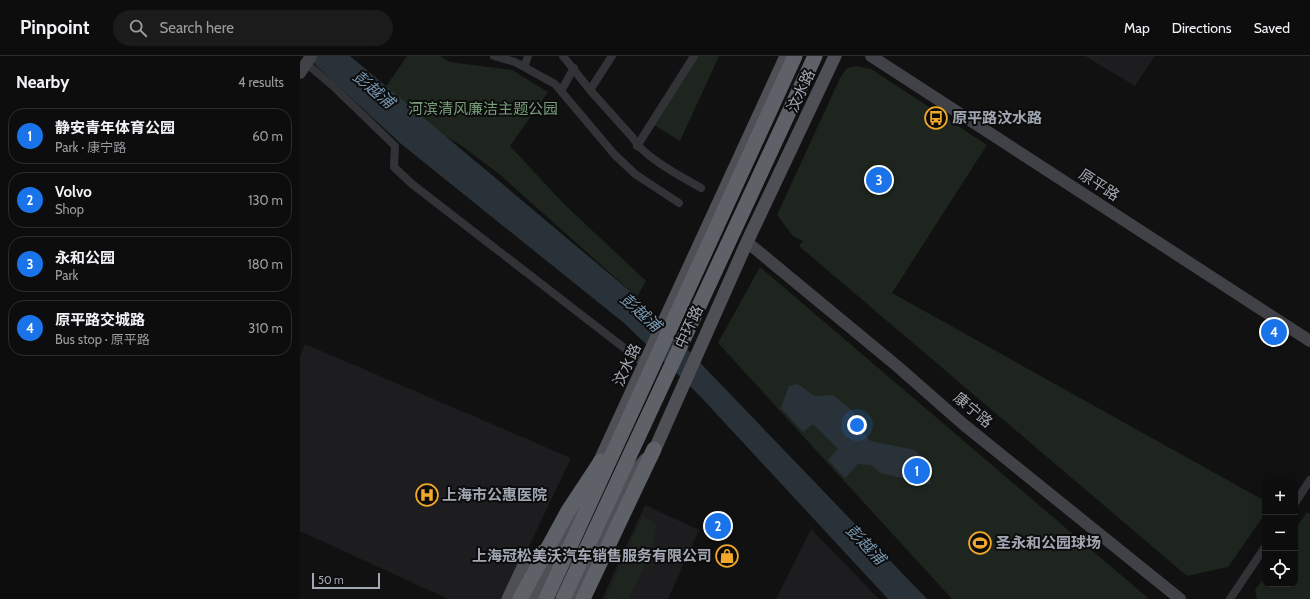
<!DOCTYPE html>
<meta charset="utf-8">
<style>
:root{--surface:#0d0d0e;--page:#1b1b1c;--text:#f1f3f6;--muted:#9a9c9e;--line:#2d2d2e;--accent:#1a73e8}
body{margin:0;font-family:Cabin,"Noto Sans SC",sans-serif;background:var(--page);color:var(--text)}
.controls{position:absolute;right:12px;bottom:12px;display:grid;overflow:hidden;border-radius:8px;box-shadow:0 4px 16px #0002}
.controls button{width:36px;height:36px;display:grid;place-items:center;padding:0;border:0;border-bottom:1px solid var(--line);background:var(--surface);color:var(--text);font:20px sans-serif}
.scale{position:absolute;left:12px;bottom:10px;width:68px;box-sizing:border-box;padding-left:4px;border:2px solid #a2a8b3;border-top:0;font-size:11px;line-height:14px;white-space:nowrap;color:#a2a8b3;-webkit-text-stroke:3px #0c0c0d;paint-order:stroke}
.you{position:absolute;left:557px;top:369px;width:14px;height:14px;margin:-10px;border:3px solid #fff;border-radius:50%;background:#1a73e8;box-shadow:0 0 0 6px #1a73e833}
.badge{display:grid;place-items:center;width:26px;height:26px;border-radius:50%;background:var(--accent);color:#fff;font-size:13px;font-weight:700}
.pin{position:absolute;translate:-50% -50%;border:2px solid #fff;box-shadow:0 1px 4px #0006}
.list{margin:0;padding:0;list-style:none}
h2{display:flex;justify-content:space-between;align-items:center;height:52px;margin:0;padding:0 16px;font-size:17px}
h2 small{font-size:13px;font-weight:400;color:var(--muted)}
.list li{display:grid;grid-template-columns:26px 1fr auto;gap:12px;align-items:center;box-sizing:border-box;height:56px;margin:0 8px 8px;padding:0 8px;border:1px solid var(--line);border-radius:16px}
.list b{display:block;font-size:15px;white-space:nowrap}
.list p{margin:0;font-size:13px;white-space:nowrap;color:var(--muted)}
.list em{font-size:13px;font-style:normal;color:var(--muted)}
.icon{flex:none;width:22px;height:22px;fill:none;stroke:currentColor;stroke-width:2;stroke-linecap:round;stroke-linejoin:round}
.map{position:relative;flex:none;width:1010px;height:543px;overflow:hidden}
header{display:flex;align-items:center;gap:24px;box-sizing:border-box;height:56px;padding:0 20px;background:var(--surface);border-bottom:1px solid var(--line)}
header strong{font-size:19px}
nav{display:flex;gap:22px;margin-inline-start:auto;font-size:14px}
.search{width:280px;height:36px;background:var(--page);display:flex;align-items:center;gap:10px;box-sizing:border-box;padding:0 14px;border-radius:22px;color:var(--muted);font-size:15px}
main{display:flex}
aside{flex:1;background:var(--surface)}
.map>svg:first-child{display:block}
.built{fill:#1d1d1f}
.green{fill:#1d251e}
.water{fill:#293238}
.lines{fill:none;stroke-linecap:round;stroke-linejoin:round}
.street{stroke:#323337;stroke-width:8}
.secondary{stroke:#404247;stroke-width:12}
.primary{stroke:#4e5056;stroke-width:13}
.highway{stroke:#5e6168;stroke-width:15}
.highway-bridge{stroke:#5e6168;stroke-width:15}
.labels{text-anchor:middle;stroke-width:4;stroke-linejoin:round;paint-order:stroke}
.street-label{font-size:15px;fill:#a2a8b3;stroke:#0c0c0d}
.park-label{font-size:15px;fill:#799f7a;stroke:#0c0c0d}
.poi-label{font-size:15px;font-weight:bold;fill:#a2a8b3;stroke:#0c0c0d;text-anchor:start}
.water-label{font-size:16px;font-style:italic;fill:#7897af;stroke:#0c0c0d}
</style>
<header>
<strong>Pinpoint</strong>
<div class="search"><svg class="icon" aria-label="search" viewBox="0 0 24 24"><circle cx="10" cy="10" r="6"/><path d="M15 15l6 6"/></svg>Search here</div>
<nav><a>Map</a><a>Directions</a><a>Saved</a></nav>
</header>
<main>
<aside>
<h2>Nearby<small>4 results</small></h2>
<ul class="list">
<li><span class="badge">1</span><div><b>静安青年体育公园</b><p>Park · 康宁路</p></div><em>60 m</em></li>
<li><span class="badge">2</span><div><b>Volvo</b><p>Shop</p></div><em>130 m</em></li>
<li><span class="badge">3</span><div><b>永和公园</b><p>Park</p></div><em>180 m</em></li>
<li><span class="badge">4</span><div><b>原平路交城路</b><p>Bus stop · 原平路</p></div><em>310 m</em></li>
</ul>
</aside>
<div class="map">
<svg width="1010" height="543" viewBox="0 0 1010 543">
<rect width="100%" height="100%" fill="#111112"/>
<path class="built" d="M785,0H855L835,30Z
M5,288L271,402L204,543H148L0,475V301Z
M345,449L399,474L368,543H302Z
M511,473L579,543H476Z"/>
<path class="green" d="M107,0H140L150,6L212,14L248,36L210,90L264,148L346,225L337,241L199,118L162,90L126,69L85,32Z
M398,0H419L380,85L354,69Z
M556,10L571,13L687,89L592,237L965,445V458L928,511L887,520L499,190L503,185L493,180L477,159L541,20L547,12Z
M460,211L849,543H652L418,287Z
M1007,456L1010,458V543H957L955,534L965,520V528H995V474Z
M342,460L355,467C360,484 337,526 329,543H306Z"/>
<path class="water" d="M6,0H50L337,241L627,543H588L399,339L324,267L100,87Z
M498,328L514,340L533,339L554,356L560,374L571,385L615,394L628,408L631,429L581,417L571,409L558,408L545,422L528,404L538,393L513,368L503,376L481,352L489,330Z"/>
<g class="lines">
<path class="street" d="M194,0L215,6L255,28L314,98L335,118L379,147
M263,0L290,34L333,82C343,101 382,121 401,132
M6,7L33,30L95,90L94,111L112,128L345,308
M224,11L228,0
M290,34L312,0
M261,35L274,12
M337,90L394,0
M995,447L1010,424
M930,543L965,491"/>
<path class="secondary" d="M571,0L1010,285
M0,17L11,0
M447,186L597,310L663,368L880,543"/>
<path class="primary" d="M351,402L447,186L535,0
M296,413L486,0
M208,543L226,505L251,490
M234,543L279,449
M274,543L329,423L346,403"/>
<path class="highway" d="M283,543L354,393"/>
<path class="highway-bridge" d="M220,543L268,455L301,405
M246,543L495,0
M263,543L515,0"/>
</g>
<defs>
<g id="bus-ring" transform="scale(1.15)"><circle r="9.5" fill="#0c0c0d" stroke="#f2a929" stroke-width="1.5"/><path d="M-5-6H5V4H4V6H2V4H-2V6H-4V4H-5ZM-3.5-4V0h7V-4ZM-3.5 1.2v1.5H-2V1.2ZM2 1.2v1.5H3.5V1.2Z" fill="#f2a929"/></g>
<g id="hospital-ring" transform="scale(1.15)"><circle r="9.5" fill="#0c0c0d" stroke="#f2a929" stroke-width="1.5"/><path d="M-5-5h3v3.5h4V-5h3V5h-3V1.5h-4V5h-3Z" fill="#f2a929"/></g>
<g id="stadium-ring" transform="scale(1.15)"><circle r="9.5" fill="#0c0c0d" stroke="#f2a929" stroke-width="1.5"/><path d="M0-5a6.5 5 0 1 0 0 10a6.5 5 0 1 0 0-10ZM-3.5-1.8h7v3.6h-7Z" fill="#f2a929"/></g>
<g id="shop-ring" transform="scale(1.15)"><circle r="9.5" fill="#0c0c0d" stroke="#f2a929" stroke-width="1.5"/><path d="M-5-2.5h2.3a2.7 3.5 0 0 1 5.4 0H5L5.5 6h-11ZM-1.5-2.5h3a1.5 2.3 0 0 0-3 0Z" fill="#f2a929"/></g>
</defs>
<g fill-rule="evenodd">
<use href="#bus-ring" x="636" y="62"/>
<use href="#hospital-ring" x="127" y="439"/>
<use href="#stadium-ring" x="680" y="487"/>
<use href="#shop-ring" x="427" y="500"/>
</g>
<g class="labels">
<g class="street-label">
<text transform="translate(501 35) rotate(-65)" y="5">汶水路</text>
<text transform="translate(799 129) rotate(33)" y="5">原平路</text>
<text transform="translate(389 271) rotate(-65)" y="5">中环路</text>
<text transform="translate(327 309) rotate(-65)" y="5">汶水路</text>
<text transform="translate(673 354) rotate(40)" y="5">康宁路</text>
</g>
<g class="park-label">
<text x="183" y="58">河滨清风廉洁主题公园</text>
</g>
<g class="poi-label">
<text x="652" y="67">原平路汶水路</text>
<text x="142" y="444">上海市公惠医院</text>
<text x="696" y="492">圣永和公园球场</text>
<text x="412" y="505" text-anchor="end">上海冠松美沃汽车销售服务有限公司</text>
</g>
<g class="water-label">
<text transform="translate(74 33) rotate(40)" y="6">彭越浦</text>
<text transform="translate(341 256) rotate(42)" y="6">彭越浦</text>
<text transform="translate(566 488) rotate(46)" y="6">彭越浦</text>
</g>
</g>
</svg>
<div class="controls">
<button>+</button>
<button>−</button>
<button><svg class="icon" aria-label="locate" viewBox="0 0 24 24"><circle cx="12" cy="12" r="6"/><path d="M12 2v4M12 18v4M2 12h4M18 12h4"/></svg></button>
</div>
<div class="scale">50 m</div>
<div class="you"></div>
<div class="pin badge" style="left:617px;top:415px">1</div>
<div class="pin badge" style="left:418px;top:470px">2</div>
<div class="pin badge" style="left:579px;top:124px">3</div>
<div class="pin badge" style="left:974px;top:276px">4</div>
</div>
</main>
